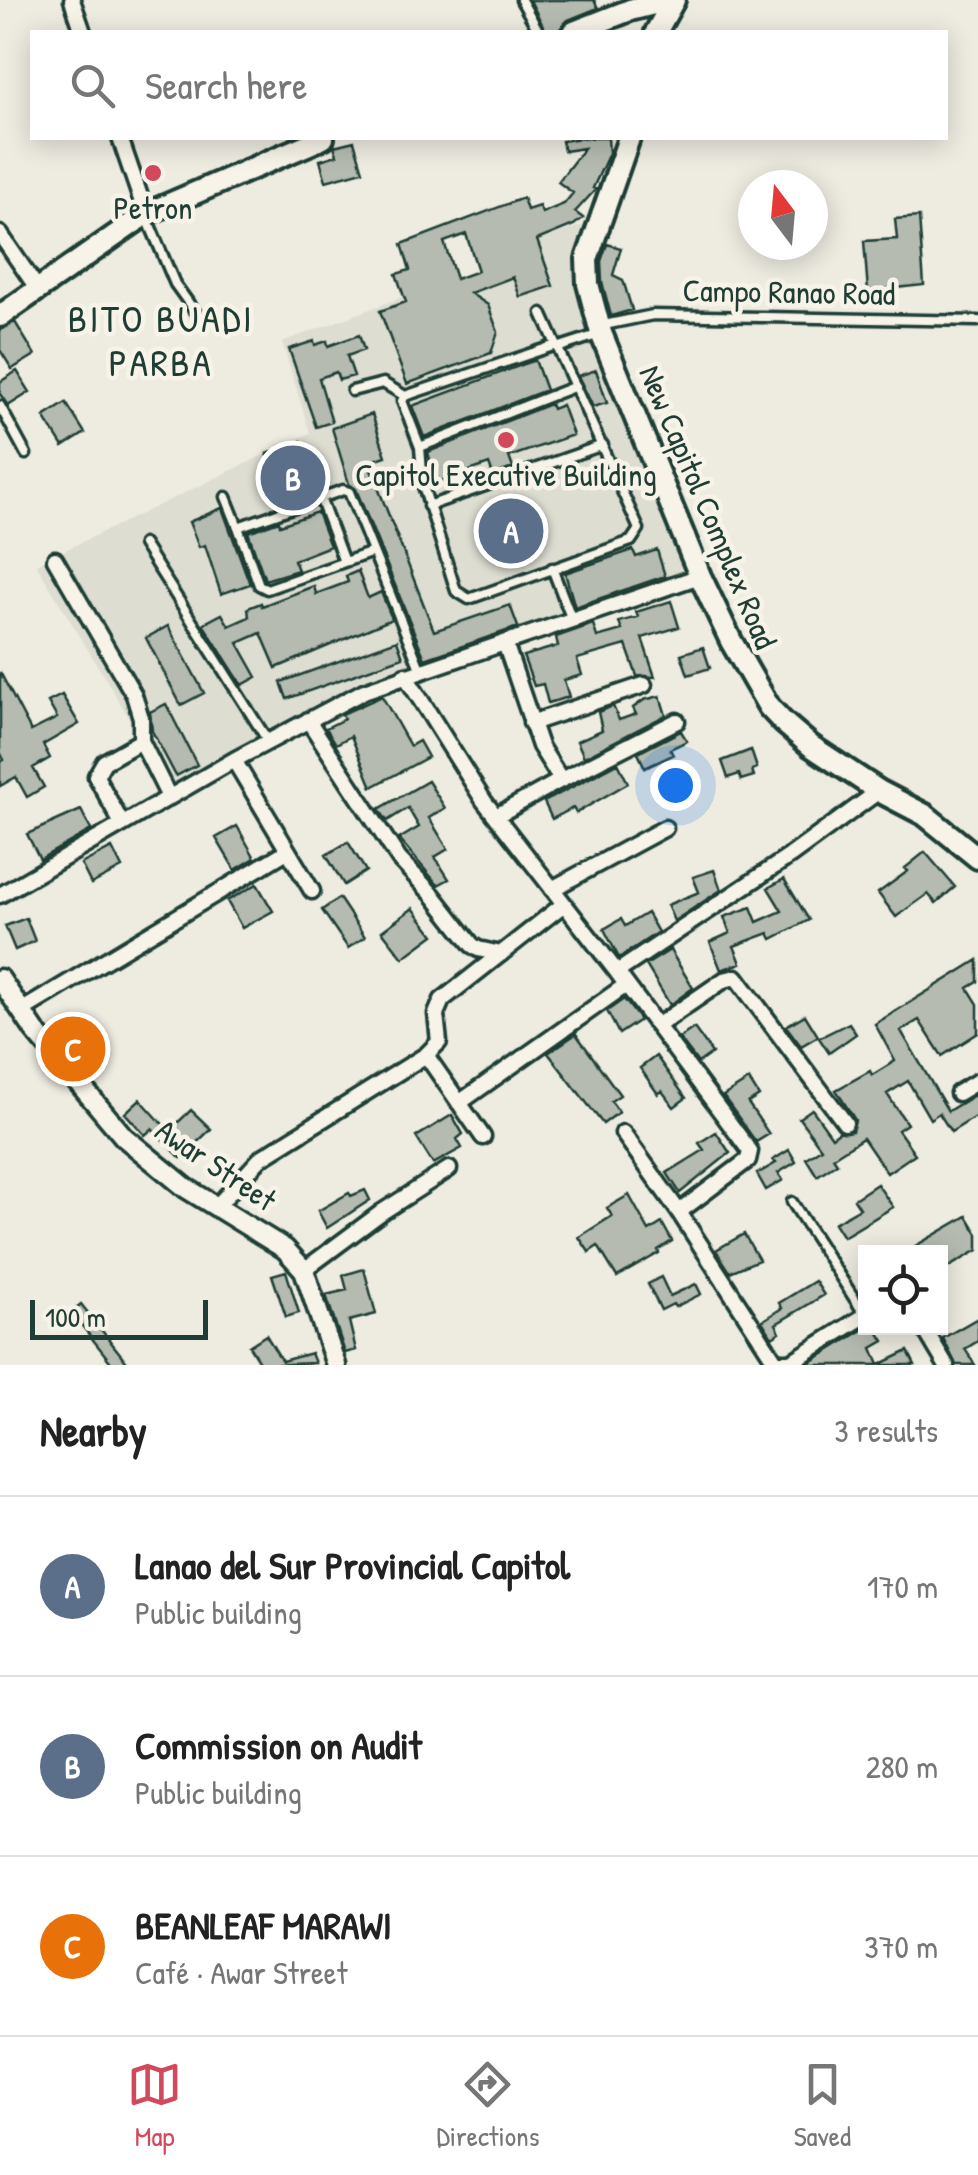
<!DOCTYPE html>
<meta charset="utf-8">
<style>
:root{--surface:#fff;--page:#f6f6f6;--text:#222;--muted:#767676;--line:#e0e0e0;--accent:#d1495b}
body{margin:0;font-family:"Patrick Hand",sans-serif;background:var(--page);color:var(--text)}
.controls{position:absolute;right:30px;bottom:30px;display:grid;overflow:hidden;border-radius:0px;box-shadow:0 5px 25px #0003}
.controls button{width:90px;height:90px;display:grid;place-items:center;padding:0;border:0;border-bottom:2px solid var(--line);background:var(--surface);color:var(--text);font:50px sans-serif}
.compass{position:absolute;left:738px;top:170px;width:90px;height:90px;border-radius:50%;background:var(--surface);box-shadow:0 5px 25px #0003;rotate:344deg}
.scale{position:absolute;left:30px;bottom:25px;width:178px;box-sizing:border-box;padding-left:10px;border:5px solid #1f3d34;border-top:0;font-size:28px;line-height:35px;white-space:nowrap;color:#1f3d34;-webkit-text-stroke:8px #f7f3e8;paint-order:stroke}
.you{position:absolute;left:675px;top:785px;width:35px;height:35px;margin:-25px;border:8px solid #fff;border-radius:50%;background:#1a73e8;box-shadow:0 0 0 15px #1a73e833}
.badge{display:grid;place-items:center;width:65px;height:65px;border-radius:50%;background:var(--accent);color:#fff;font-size:32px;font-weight:700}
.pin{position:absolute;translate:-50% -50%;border:5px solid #fff;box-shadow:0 2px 10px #0006}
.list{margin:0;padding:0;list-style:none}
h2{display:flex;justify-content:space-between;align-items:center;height:130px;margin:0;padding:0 40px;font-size:42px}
h2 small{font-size:32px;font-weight:400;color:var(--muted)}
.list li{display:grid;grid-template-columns:65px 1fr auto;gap:30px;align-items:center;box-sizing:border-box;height:180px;padding:0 40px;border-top:2px solid var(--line)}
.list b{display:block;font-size:38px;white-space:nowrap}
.list p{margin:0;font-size:32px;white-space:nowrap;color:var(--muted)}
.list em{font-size:32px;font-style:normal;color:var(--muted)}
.icon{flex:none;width:55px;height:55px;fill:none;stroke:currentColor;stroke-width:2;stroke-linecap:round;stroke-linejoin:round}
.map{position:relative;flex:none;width:978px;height:1365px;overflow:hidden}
.search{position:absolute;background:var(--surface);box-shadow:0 5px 25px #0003;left:30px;right:30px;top:30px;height:110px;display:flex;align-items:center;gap:25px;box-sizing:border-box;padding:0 35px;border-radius:0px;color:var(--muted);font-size:38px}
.sheet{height:670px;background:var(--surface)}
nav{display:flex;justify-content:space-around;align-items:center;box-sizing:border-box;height:140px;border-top:2px solid var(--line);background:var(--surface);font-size:28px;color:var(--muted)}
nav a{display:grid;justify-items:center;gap:5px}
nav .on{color:var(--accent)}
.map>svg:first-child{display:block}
.built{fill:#ddddd2}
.building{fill:#b5bbb0;stroke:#1f3d34;stroke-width:2.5;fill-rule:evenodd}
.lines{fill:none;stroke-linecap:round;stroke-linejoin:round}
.service-casing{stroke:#1f3d34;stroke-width:15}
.minor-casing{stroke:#1f3d34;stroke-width:21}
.tertiary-casing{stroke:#1f3d34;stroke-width:25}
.secondary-casing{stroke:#1f3d34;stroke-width:28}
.service{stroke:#f7f3e8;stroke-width:8}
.minor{stroke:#f7f3e8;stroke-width:14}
.tertiary{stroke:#f7f3e8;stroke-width:18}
.secondary{stroke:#f7f3e8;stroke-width:20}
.poi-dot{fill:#d1495b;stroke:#f7f3e8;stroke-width:4}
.labels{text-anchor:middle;stroke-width:9;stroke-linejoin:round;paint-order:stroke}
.poi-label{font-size:32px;fill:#1f3d34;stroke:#f7f3e8}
.street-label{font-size:32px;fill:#1f3d34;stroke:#f7f3e8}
.quarter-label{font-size:38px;letter-spacing:2.5px;fill:#1f3d34;stroke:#f7f3e8}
</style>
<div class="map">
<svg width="978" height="1365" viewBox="0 0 978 1365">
<rect width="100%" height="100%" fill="#eeece1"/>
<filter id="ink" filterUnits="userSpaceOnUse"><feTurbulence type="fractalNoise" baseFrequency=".01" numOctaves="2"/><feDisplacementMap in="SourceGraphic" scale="20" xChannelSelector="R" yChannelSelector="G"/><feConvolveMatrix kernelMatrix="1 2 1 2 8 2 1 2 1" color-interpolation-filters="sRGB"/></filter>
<g filter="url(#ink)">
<path class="built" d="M583,225L574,269L586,328L687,579L388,674L171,787L36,564L310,433L282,342L499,261L497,254Z"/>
<path class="building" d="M530,0H594L598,8L568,20L557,32H546Z
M581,138H608L609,153L593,188L596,189L575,212L583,218L574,225L537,240L553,286L520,297L513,277L470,293L488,305L498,332L491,353L407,384L380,311L406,302L396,274L410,270L402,244L523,198L527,210L539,206L542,213L564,204L573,193L558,182L584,148L564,151L562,141ZM466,234L478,271L456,279L444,242Z
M354,141L363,171L326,181L320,160L337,155L334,146Z
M919,217L924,285L868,291L864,241L897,239L895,219Z
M607,244L621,248L613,275L623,280L632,310L611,316L602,282L601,261Z
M15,322L35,355L12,369L0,350V330Z
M359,335L364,350L347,356L354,376L339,380L336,372L319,378L332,422L316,427L289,349L314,341L315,345L327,341L328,346Z
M535,360L546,390L424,437L412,406Z
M596,370L607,403L593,407L578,376Z
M17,371L30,392L8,406L0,394V382Z
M66,403L85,433L63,447L44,417Z
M550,404L552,409L562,405L573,435L509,457L513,468L493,475L489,464L436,483L428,452Z
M372,414L386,456L368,462L434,631L510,605L518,627L425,659L356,489L349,484L332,428Z
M301,441L316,480L282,493L267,454Z
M222,508L250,584L221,594L205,545L199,547L189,522Z
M317,512L330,546L294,560L298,570L265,580L248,532L279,521L280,525Z
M633,550L636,557L657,550L665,576L575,607L565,573Z
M358,571L368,598L381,592L392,619L276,668L261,633L238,643L257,677L242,685L203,624L222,614L229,626L249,617L248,608L261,603L262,606L314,586L316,594L348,582L346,576Z
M671,601L679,627L642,638L655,677L637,676L626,645L577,659L582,675L564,680L569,697L548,703L543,684L534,686L523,656L558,646L556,637L593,624L597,637L622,630L619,622L638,617L636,612Z
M168,626L204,693L181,705L146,638Z
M397,640L403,657L287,699L281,682Z
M703,647L710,668L688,675L681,654Z
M0,672L31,731L57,718L48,702L62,695L79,724L43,745L50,758L33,768L44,787L27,797L16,777L0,786V762L4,760L0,752Z
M382,696L410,746L419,741L428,757L372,787L351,736L336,744L326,728L344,719L342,714Z
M660,696L666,715L584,757L577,741L602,730L598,712L613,706L619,720L636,714L633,708L644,700Z
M166,704L197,765L176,776L152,731L150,712Z
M681,731L687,741L670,749L673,755L645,768L638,753Z
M751,750L757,768L752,770L754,776L741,780L739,774L728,778L722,761Z
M618,763L628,783L576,813L573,808L552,819L544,802Z
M428,781L445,808L429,818L448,849L435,857L449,879L438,885L399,839L419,827L408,808L387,821L379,809Z
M81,810L91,830L40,859L27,834Z
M237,826L255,858L235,870L216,838Z
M348,842L366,871L344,885L326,855Z
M112,848L122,868L91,884L81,864Z
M925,852L955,887L936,903L928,894L896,917L878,893L908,871L905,868Z
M714,870L721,890L674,921L667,905L699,892L693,877Z
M784,879L809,920L772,939L769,933L734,946L741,963L721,970L710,942L730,933L724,917L751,907L757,922L782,911L768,888Z
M257,884L273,911L242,928L227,901Z
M339,898L365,937L348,948L322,910Z
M413,908L434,935L403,958L382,931Z
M647,913L658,932L619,958L604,929L621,919L625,926Z
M26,918L35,941L15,950L5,926Z
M670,950L693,988L670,1005L646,965Z
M978,960V982L968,988L978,1004V1033L942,1056L919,1020L901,1031L948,1111L978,1093V1115L951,1132L939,1113L930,1119L908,1081L887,1094L907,1124L898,1130L915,1154L887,1173L863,1138L833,1157L837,1163L817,1176L806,1158L821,1148L799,1118L812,1109L832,1137L839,1132L852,1131L855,1120L836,1090L870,1071L872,1075L895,1061L875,1024Z
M624,999L640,1020L619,1034L607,1011Z
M805,1015L818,1036L801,1046L786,1026Z
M849,1023L856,1034L829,1053L819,1038Z
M694,1028L712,1053L698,1063L679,1038Z
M576,1034L620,1095L611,1101L619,1112L603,1124L548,1053Z
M656,1056L686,1098L674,1107L662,1091L658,1094L640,1068Z
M749,1080L759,1096L748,1103L769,1134L756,1142L723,1096Z
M140,1099L169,1131L191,1110L211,1129L181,1158L152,1129L145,1135L125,1113Z
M452,1115L463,1134L457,1139L462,1148L433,1164L416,1137Z
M716,1132L730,1153L680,1193L667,1173L704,1150L699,1143Z
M789,1150L796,1162L778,1173L783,1180L766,1190L757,1174L776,1163L773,1160Z
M877,1184L893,1207L843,1237L834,1223L860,1208L854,1199Z
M365,1190L370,1200L327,1228L318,1211L349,1193L351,1196Z
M629,1195L649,1231L662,1223L672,1241L658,1250L659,1253L617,1277L598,1246L589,1252L579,1237L612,1216L607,1208Z
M967,1216L978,1234V1250L940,1272V1252H905Z
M744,1234L759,1260L730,1272L716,1250Z
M364,1269L376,1314L349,1321L356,1350L345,1353L326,1295L347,1290L343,1275Z
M286,1271L299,1313L286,1317L272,1275Z
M661,1277L670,1296L696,1284L701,1294L675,1307L673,1304L661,1310L648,1284Z
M815,1281L824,1295L776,1324L780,1332L772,1337L762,1321L782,1308L779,1303Z
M81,1304L129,1365H113L71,1312Z
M978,1318V1341L965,1349L975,1365H956L943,1338Z
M866,1328H876L884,1341L872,1348L879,1365L908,1351L915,1365H806Z
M266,1335L282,1361L311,1353L315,1363L261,1365L249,1346Z"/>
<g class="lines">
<g class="service-casing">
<path id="service" d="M521,0L539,32
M147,218L175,284L198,316
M542,313L639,529L631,541L469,599L456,591L423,486L420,447L402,401L405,396L556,345
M599,326L653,315L978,321
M557,348L597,335
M352,391L383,383L405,396
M0,406L26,454
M420,447L576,386
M226,497L238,527L343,490L349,492L421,671
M320,498L344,562
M428,506L603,445
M238,527L259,585L267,589L373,552
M143,544L268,741
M552,568L572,620
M792,1202L865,1315"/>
</g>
<g class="minor-casing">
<path id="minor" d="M72,0L83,32
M120,138L146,214
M0,234L37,288
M55,559L134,695L141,718V741L169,797
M505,643L540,746L561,780L677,721
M405,675L484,801L617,972L790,856L879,791
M308,720L399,859L433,895L472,945L478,949L501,954
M531,723L644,685
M234,760L312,891
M496,816L561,780
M122,824L96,776L104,762L141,741
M552,889L665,828
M0,895L234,760L364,691L700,576
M617,972L750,1151L748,1160L679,1212
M21,1011L287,851
M657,1026L724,980L736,977L845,1123
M426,1055L439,1042L436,1014L442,1000L564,904
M958,1093L978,1081
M459,1103L626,985
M623,1133L679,1212L776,1362H791L866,1315
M217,1206L261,1158L426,1055L483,1137
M304,1270L382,1212L449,1169
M924,1328L946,1365"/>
</g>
<g class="tertiary-casing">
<path id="tertiary" d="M0,979L35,1031L124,1137L186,1188L285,1249L304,1270L336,1365"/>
</g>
<g class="secondary-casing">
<path id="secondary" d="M574,32L630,10L669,0
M656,32L674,0
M629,138L587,259L588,284L601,333L700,576L731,641L769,707L783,722L811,746L879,791L925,815L978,858
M0,316L146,214L323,138"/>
</g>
<use href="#service" class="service"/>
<use href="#minor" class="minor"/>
<use href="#tertiary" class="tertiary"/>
<use href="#secondary" class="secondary"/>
</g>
</g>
<g class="poi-dot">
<circle cx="153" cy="173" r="10"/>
<circle cx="506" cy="440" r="10"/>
</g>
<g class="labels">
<g class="poi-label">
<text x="153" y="219">Petron</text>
<text x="506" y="486">Capitol Executive Building</text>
</g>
<g class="street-label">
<text transform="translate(789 292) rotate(1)" y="11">Campo Ranao Road</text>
<text transform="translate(708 507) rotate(67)" y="11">New Capitol Complex Road</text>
<text transform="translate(216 1165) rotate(34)" y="11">Awar Street</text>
</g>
<g class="quarter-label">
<text x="161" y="332">BITO BUADI<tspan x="161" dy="44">PARBA</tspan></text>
</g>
</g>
</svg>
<div class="controls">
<button><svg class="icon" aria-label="locate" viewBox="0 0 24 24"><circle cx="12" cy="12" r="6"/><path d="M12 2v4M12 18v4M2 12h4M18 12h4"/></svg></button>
</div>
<svg class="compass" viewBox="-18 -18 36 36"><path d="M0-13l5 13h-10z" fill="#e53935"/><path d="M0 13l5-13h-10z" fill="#767676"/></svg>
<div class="scale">100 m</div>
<div class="you"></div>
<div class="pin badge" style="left:511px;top:531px;background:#5c6f8a">A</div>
<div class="pin badge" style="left:293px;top:478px;background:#5c6f8a">B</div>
<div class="pin badge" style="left:73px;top:1049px;background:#e8710a">C</div>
<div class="search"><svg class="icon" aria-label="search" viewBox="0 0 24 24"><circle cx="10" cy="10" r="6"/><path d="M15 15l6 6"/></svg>Search here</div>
</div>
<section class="sheet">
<h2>Nearby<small>3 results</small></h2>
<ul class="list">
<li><span class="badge" style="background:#5c6f8a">A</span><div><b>Lanao del Sur Provincial Capitol</b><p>Public building</p></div><em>170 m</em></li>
<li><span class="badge" style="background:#5c6f8a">B</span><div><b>Commission on Audit</b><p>Public building</p></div><em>280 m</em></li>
<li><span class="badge" style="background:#e8710a">C</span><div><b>BEANLEAF MARAWI</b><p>Café · Awar Street</p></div><em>370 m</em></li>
</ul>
</section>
<nav>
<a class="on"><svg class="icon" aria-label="map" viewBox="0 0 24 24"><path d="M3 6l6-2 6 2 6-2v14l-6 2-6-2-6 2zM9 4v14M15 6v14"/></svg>Map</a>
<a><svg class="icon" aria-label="directions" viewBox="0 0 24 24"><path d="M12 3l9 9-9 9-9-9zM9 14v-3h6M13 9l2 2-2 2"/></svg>Directions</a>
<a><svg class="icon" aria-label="saved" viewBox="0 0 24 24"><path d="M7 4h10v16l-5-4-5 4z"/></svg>Saved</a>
</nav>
